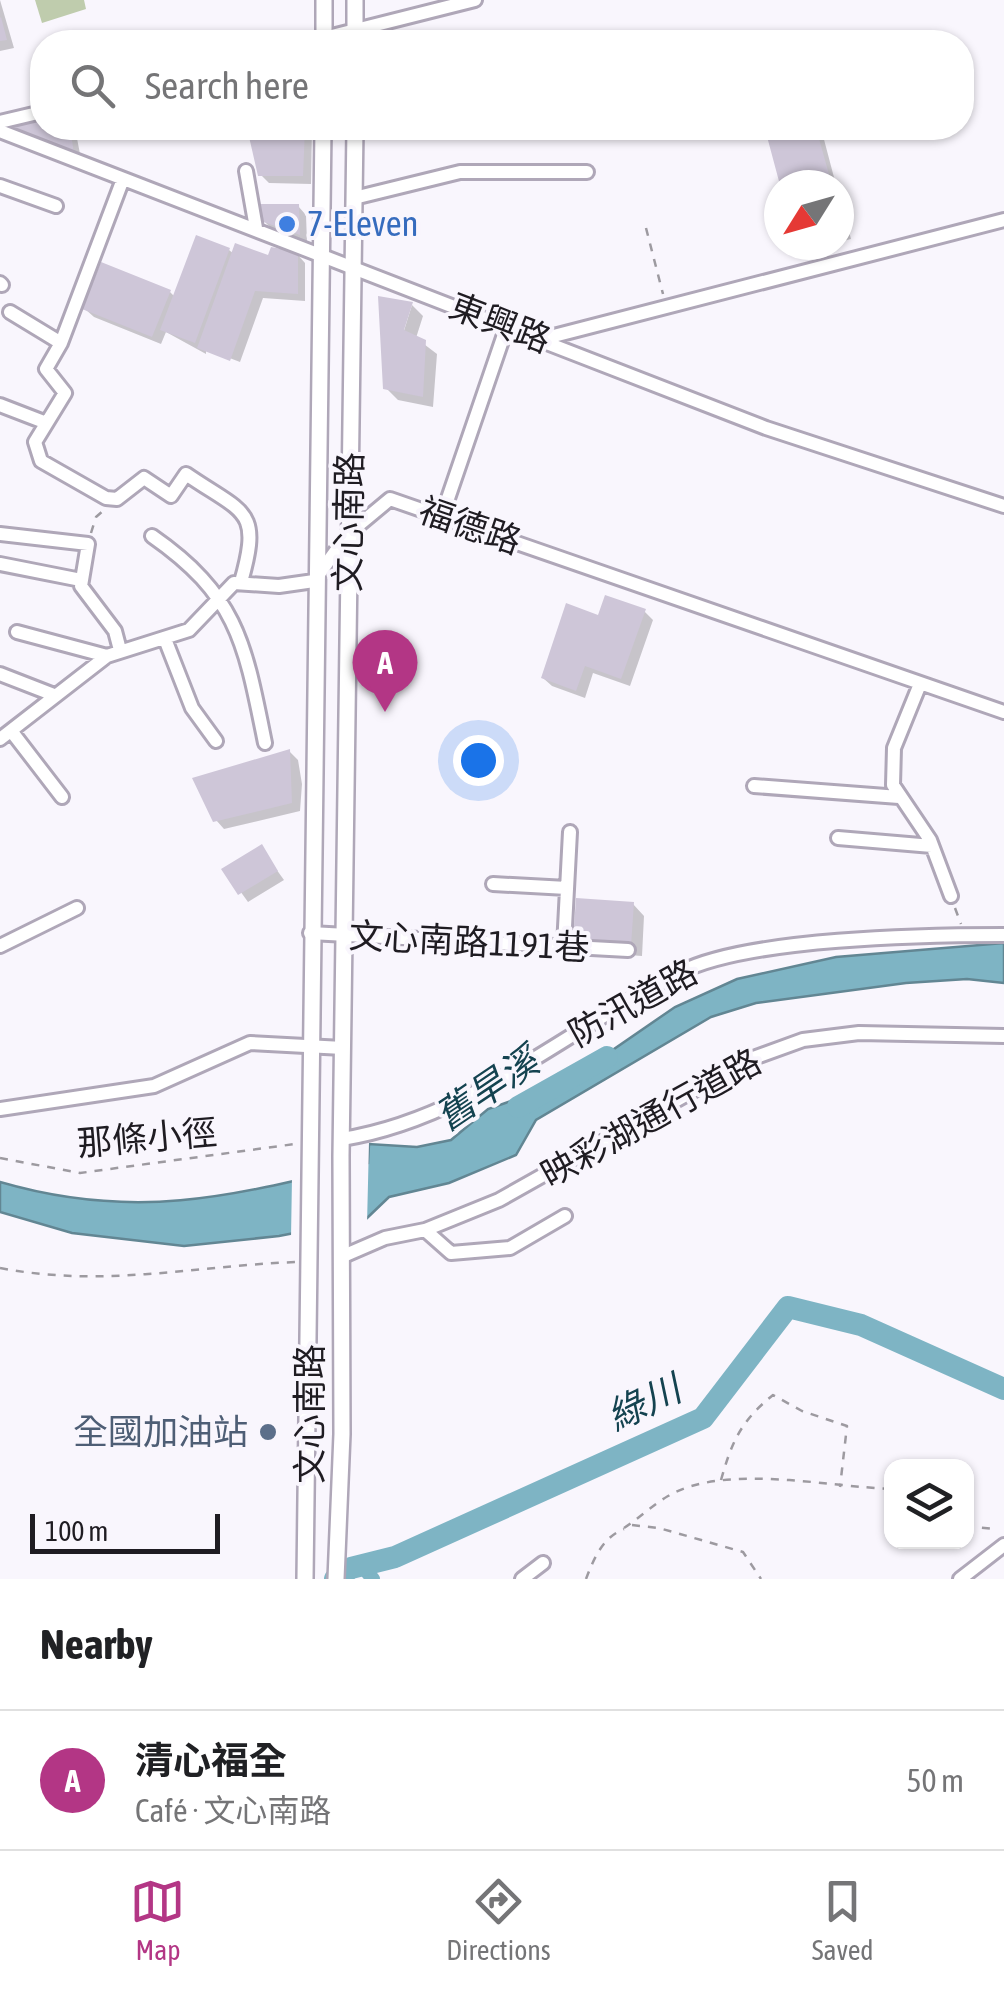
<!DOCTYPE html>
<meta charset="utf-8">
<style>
:root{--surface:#fff;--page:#f6f6f6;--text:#202124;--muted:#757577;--line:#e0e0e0;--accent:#b33685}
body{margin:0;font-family:"Asap Condensed","Noto Sans TC",sans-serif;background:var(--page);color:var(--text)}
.controls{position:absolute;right:30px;bottom:30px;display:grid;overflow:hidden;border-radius:20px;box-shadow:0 2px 8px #0004}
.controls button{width:90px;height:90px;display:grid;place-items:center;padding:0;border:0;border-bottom:2px solid var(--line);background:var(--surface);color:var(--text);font:50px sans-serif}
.compass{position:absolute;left:764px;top:170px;width:90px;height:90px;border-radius:50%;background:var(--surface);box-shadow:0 2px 8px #0004;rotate:233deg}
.scale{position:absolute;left:30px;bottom:25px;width:190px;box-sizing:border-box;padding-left:10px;border:5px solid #1f1c22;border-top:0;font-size:28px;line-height:35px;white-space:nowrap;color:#1f1c22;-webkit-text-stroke:8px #f9f6fd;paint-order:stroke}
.you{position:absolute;left:478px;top:760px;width:35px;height:35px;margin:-25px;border:8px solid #fff;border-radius:50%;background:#1a73e8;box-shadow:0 0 0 15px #1a73e833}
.badge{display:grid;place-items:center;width:65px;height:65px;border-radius:50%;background:var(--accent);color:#fff;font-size:32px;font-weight:700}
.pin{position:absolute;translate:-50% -82px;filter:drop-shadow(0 2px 5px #0008)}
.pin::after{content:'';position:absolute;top:52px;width:35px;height:30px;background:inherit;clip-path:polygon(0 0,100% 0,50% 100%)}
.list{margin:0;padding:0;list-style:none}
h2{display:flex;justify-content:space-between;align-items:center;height:130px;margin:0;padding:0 40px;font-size:42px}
h2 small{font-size:32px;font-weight:400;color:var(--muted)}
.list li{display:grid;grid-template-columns:65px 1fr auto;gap:30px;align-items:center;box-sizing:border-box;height:140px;padding:0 40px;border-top:2px solid var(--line)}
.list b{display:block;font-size:38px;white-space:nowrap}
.list p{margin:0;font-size:32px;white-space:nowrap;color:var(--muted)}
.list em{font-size:32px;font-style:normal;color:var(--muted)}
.icon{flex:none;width:55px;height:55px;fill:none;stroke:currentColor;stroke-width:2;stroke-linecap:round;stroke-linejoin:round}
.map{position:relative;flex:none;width:1004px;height:1579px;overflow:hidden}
.search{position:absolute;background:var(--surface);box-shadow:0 2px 8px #0004;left:30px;right:30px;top:30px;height:110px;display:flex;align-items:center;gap:25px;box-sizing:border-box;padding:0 35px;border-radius:40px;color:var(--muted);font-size:38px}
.sheet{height:270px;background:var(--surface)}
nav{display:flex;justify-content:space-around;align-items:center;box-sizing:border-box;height:140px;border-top:2px solid var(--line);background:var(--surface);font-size:28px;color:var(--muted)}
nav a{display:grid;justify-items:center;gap:5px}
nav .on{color:var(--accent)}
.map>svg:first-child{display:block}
.green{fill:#bfccad}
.water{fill:#7eb4c4;stroke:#628693;stroke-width:2.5}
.pier{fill:#f9f6fd}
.shadow{fill:#0003}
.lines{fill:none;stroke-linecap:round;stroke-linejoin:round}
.canal{stroke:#7eb4c4;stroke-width:14}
.river{stroke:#7eb4c4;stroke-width:22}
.building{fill:#cec6d8}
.minor-casing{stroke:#afa7b8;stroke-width:18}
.major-casing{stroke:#afa7b8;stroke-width:20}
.path{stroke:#9d9aa0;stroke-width:2.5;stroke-dasharray:8 8;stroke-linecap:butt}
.minor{stroke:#fff;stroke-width:12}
.major{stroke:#fff;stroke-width:15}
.shop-dot{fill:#3f7fe0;stroke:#f9f6fd;stroke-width:4}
.service-dot{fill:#5c6f8a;stroke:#f9f6fd;stroke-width:4}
.labels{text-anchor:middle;stroke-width:8;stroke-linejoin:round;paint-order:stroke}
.shop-label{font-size:35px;fill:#366cbe;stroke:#f9f6fd;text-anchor:start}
.street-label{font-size:35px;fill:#1f1c22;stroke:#f9f6fd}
.service-label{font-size:35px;fill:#4e5e75;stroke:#f9f6fd;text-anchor:end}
.water-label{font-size:38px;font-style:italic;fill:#144350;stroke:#f9f6fd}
</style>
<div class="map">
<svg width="1004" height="1579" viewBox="0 0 1004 1579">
<rect width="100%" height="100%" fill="#f9f6fd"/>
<path class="green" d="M35,0H84L86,9L42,23Z"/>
<path class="water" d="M1004,943V983L967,979L906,983L756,1003L711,1017L536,1120L516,1155L449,1183L389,1197L366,1219L279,1236L184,1246L72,1233L0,1212V1182C137,1222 234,1196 368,1163L369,1144L417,1147L451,1140L488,1109L566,1082L675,1007L737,979L836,957Z"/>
<path class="pier" d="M369,1142L367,1224L291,1238L292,1177L363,1159L364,1143Z"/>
<path class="shadow" d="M0,0L14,48L0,51Z
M42,118V128H75L81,159L25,139Z
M250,128H312L311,184L269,183L260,174Z
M779,128H821L836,185H783L768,130Z
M839,195L851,239L839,242Z
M298,206L306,215L307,242L272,229L263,220Z
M801,245H828L807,251Z
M229,250L234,254L270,259L297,254L305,263V301L263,298L240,362L206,349V354L166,332L161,344L94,317L85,309L170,292L175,297Z
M412,305L423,316L416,338L437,354L433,407L398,400L386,388Z
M644,611L653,620L630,686L593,673L585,698L552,686L543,678L600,618Z
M289,751L298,760L302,784L300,811L224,829L216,820Z
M261,848L284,880L248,902L225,870Z
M633,904L644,916L642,956L587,952Z"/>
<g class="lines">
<path class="canal" d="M362,1566L373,1579"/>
<path class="river" d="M518,1107L607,1057
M335,1579L351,1568L395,1557L703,1418L788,1307L861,1325L1004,1389"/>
</g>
<path class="building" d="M1,17L7,40L0,41V18Z
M42,115V128H70L74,153L14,131L13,122Z
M247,128H305L303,176H258Z
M769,128H816L832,185H780L765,129Z
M259,204H299L300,235L261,221Z
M196,235L230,248L195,343L160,330Z
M235,243L268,255L271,247L298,252V294L255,291L230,361L197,348Z
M101,262L171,290L152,337L82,309Z
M378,296L413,302L404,330L426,340L423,397L383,389Z
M605,595L646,609L621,679L585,666L576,691L541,678L566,603L598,615Z
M290,749L292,803L213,822L192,778Z
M262,844L278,871L238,895L221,869Z
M576,898L634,902L631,946L573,942Z"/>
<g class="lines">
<g class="minor-casing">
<path id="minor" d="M308,42L475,0
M0,122L42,112
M0,131L766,428L1004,506
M246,171L256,228
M123,179L61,343L46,369L65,393L35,442L41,461L106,498L117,499L144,478L171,496L186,474C244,514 262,508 241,582
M0,186L56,206
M354,198L460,172H587
M0,283L2,285
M10,312L61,343
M542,339L1004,220
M0,405L44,422
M442,516L507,326
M0,534L88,544L81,586L115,631L120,650
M152,536C238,596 245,644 265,743
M0,564L81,580
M17,632L107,656
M165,639L192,708L216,741
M0,674L54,695
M920,684L894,748L893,785L930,840L951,896
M12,732L62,797
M0,739L107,656L189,630L234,583L279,586L314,581L348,534L390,499L1004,712
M754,786L899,797
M838,838L932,846
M493,884L567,888
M310,933L628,950
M0,946L77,908
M564,946L570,832
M0,1109L154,1086L250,1043L343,1048
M342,1139C469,1119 569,1028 681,972C748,938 925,935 1004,935
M425,1230L499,1200L748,1060L803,1040L859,1033L1004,1036
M341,1257L385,1238L425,1230L451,1253L510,1248L565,1216
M522,1579L543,1563
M960,1579L1004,1545"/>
</g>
<g class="major-casing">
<path id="major" d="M324,0V42
M355,42V0
M305,1579L323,128
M336,1579L342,1434L341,1156L355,128"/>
</g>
<path class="path" d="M646,228L663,294
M91,533L96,517L104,510
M955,908L961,924
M0,1158L80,1173L295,1144
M0,1268C105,1288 192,1266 296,1262
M721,1480C732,1441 741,1421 773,1395L802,1411L847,1426L840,1487
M632,1525L659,1528L743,1552L761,1579
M966,1526L995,1529
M624,1528C639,1518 653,1505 668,1496C724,1463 829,1487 892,1489
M586,1579C594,1558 603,1537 624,1529"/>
<use href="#minor" class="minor"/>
<use href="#major" class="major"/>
</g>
<circle class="shop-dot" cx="287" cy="224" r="10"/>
<circle class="service-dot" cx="268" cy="1432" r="10"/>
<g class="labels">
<g class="shop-label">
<text x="307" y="236">7-Eleven</text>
</g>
<g class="street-label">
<text transform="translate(500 323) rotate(21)" y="12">東興路</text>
<text transform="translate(349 522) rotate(-89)" y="12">文心南路</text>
<text transform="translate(470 526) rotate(19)" y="12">福德路</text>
<text transform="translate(469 942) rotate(3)" y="12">文心南路1191巷</text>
<text transform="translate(633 1003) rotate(-29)" y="12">防汛道路</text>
<text transform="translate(651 1118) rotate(-29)" y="12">映彩湖通行道路</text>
<text transform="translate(147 1138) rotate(-5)" y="12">那條小徑</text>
<text transform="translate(310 1414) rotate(-90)" y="12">文心南路</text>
</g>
<g class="service-label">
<text x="248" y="1444">全國加油站</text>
</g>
<g class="water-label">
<text transform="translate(487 1089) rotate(-34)" y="13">舊旱溪</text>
<text transform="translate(644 1403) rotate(-26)" y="13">綠川</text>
</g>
</g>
</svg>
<div class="controls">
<button><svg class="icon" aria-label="layers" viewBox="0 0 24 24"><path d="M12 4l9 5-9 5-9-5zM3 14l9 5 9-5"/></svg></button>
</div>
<svg class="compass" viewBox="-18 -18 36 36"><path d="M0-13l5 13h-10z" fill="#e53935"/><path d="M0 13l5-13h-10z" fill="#757577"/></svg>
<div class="scale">100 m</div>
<div class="you"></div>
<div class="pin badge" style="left:385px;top:712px">A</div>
<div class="search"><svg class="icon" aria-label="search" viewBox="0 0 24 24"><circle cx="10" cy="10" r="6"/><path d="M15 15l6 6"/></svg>Search here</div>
</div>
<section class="sheet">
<h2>Nearby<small></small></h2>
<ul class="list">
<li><span class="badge">A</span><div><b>清心福全</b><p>Café · 文心南路</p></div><em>50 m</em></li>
</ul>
</section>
<nav>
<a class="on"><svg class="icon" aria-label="map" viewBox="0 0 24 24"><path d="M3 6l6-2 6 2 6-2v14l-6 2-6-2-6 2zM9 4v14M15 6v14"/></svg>Map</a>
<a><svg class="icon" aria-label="directions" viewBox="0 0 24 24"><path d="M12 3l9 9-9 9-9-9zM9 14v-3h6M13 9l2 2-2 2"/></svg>Directions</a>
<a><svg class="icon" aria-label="saved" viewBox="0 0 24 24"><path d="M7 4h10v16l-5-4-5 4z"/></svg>Saved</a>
</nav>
